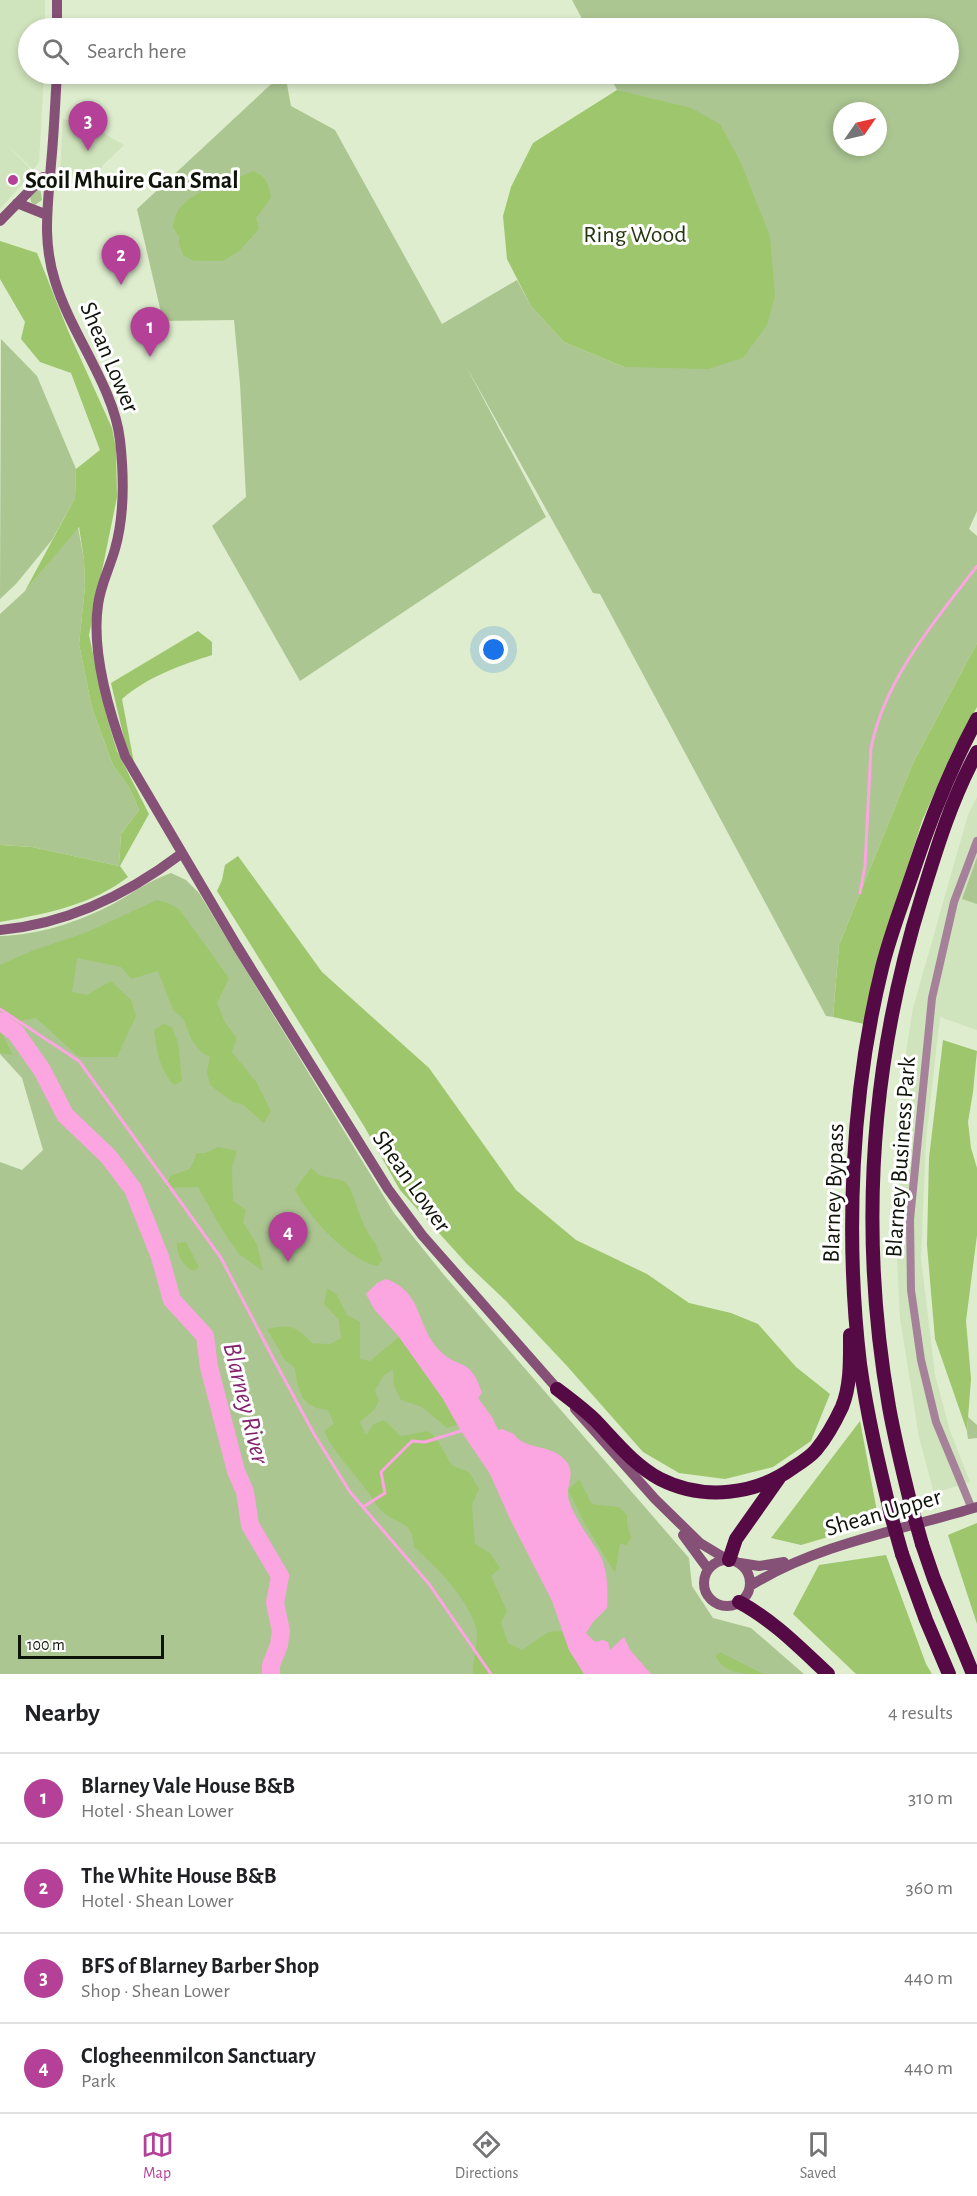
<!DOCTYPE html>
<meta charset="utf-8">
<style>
:root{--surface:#fff;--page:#f6f6f6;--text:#202124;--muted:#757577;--line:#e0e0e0;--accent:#b44098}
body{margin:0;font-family:"Alegreya Sans",sans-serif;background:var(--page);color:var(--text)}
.compass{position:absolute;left:833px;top:102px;width:54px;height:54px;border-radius:50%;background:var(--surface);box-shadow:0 3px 9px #0003;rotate:56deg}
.scale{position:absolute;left:18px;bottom:15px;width:146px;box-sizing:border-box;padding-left:6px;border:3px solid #0f1409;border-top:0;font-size:16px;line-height:21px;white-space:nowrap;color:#0f1409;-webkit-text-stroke:4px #fff;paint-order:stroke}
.you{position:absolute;left:494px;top:650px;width:21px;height:21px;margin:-15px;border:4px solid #fff;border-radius:50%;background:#1a73e8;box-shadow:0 0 0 9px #1a73e833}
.badge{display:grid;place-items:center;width:39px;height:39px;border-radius:50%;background:var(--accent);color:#fff;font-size:20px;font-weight:700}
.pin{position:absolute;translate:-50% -50px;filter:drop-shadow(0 2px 3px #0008)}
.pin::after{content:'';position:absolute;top:32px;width:21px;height:18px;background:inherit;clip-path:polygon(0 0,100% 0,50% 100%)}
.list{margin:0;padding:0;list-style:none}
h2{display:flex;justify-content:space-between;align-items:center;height:78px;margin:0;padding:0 24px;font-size:26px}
h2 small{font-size:20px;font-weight:400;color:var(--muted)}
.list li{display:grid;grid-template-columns:39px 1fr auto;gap:18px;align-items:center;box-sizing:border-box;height:90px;padding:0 24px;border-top:2px solid var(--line)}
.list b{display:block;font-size:22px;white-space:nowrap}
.list p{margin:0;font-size:20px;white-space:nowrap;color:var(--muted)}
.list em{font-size:20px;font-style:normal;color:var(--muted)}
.icon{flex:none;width:33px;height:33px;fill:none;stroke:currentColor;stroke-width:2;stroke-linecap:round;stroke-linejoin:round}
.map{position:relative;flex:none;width:977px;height:1674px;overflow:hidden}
.search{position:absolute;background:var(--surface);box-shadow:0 3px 9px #0003;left:18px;right:18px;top:18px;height:66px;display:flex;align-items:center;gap:15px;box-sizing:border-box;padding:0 21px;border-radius:33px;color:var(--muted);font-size:22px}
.sheet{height:438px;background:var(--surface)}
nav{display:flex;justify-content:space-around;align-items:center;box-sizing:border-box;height:84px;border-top:2px solid var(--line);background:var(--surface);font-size:16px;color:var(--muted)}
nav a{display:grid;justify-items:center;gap:3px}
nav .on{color:var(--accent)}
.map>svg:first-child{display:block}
.built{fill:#cfe3bc}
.green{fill:#acc692;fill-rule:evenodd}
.forest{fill:#9dc66d}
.water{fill:#fba5e1}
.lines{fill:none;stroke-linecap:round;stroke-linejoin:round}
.stream{stroke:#fba5e1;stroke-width:3}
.river{stroke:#fba5e1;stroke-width:18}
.street{stroke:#a6829a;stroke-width:8}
.secondary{stroke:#855176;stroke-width:10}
.highway{stroke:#550945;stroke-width:14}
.highway-bridge{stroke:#550945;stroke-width:14}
.poi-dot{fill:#b44098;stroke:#fff;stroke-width:2}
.labels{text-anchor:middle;stroke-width:6;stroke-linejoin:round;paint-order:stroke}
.poi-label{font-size:24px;font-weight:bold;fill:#0f1409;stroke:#fff;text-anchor:start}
.park-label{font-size:24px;fill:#253510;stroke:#fff}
.street-label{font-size:24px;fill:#0f1409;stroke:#fff}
.water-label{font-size:26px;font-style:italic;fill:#84246e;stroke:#fff}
</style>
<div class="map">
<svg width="977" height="1674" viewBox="0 0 977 1674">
<rect width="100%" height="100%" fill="#ddedcd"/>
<path class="built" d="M0,0H45V28H28V74H44L39,162L33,170L2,139L33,172L0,209Z
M63,119L95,128L124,145L103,165L97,179L85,174H60Z
M977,797V1030L940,1017L926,1139L921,1258L935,1375L950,1431L970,1482L934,1493L919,1437L900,1318L897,1256L903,1071L913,1008L968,815Z"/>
<path class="green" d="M572,0H977V511L969,529L977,536V643L913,763L839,945L833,1017L826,1016L600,594L593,593L466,366L546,517L300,681L212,526L246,497L240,384L234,320L163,321L137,209L282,74H285L291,106L335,130L442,324L517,280L531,306L564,342L624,367L652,100L617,90L609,74H948V28H587ZM842,111H878V147H842Z
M40,187L42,200L35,205L31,202L30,197Z
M1,339L37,376L76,469L75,498L52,540L16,584L0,599Z
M78,527L84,560L85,587L79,644L92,708L113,765L130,789L139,810L121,834L119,866L32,847L0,845V614L25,591Z
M977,857V904L962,899Z
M171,873L186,880L199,893L394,1213L444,1275L689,1558L692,1586L713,1618L751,1628L804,1674H0V1162L22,1170L43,1150L22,1078L0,1054V936C39,935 78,922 113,904C133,893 148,881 171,873Z
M968,1417L977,1425V1438L968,1439L967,1432Z"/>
<path class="forest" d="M617,90L691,108L720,124L741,163L770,236L775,295L767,325L743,358L708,369L624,367L564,342L531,306L507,259L503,216L511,187L533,143Z
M253,171C266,176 269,184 271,198L256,218L259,229L239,251L223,261H194L183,255L179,243V237L173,227C177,195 202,197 223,177L232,180Z
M0,241L37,253L69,333L112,428L116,448L117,497L89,635L107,718L117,751L149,814L120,866L128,877C92,905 45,914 0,922V845L32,847L119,866L121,834L139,810L130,789L113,765L92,708L79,644L85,587L84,560L79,527L25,591L75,498L76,469L100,450L71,373L40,362L21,339L25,322L0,279Z
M198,631L212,642V655C181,665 147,677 122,699L134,763L126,747L111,683Z
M977,643V707L953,751L922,821L874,973L864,1024L833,1017L839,945L913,763Z
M238,856L322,972L429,1068L516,1190L576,1240L647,1274L689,1303L731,1313L758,1324L796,1367L830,1394L811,1441L773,1467L725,1479L679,1473L643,1452L567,1366L506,1301L467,1264L400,1190L364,1126L217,891L222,880L225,865Z
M157,900L168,903L179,909L229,978L217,1003L225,1023L237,1038L232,1052L257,1083L271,1111L264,1123L242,1104L233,1102L210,1085L207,1072L210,1057L202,1053L191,1039L184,1020L173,1010L158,971L131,979L121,967L77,958L72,992L87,995L111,981L131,1000L136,1016L117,1057H79L36,1018L0,1025V965L34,950L85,933Z
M163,1024L172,1027L178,1042L182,1081L174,1085C159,1069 157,1051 154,1030Z
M0,1030L13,1055L0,1053Z
M943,1040L977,1051L973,1092L968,1122L971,1148L977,1168V1235L966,1321L971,1379L967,1431L935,1339L927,1245L929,1158Z
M218,1147L237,1151L232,1167L233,1201L246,1210L243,1222L257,1245L263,1271L239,1254L223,1231L198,1187L166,1188L170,1176L190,1169L197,1153H205Z
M311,1168L319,1175L344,1181L350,1188L361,1218L368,1233L375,1243L382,1260L378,1266C350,1262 305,1214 295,1189Z
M186,1242L199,1267L193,1271C182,1265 177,1255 177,1243Z
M327,1288L337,1295L347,1315L360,1322V1359L370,1361L399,1337L443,1399L457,1425L447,1428L422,1407L401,1400L394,1385L393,1369L383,1376L375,1391L379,1401L374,1410L360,1422L366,1435L374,1424L384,1420L401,1436C432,1431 427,1424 445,1453C447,1456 449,1462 452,1465C457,1469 465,1469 469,1473C473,1477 476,1484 479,1489L472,1505L475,1544L490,1553L500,1568L491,1576L507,1611L501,1622L508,1643L522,1650L548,1632L562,1631L569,1650L584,1674H473C472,1660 480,1639 476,1628C469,1600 435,1565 414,1547C412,1518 397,1526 382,1511C375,1505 371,1495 365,1488C351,1469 334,1453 324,1431L334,1424L328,1410C301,1408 298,1391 295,1368L285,1360L267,1329C290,1324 296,1326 312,1343L330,1344L341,1338L339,1320L324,1304Z
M860,1421L879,1522L801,1545L771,1538Z
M579,1479L592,1504L619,1507L627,1515V1524L631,1537L627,1545L620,1544L615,1573L585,1524L568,1490Z
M977,1523V1624L948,1535Z
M886,1555L926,1664L932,1674H856L793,1614L819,1565Z
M720,1652L763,1674C745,1674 723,1674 716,1656Z"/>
<path class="water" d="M386,1279C424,1293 415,1325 439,1350C459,1371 470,1355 482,1393L478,1398L492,1417L498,1430L502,1429L514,1434C525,1451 551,1443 566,1461C577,1475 564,1487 569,1501C576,1521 588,1535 599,1553C608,1569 608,1591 607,1608L593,1622L586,1633L595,1642L603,1640L608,1642L610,1650L624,1637L630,1650L651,1674H584L569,1650L552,1601L510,1519L490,1474L461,1431L443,1399L399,1337L374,1309L366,1294L377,1283Z"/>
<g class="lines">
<path class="stream" d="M860,893L865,866L871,748C885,678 935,621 977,566
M0,1009L79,1061L221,1258L272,1356L314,1434L350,1492L429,1584L491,1674
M363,1507L385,1493L381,1472L412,1441L425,1442L461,1431"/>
<path class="river" d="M0,1021L16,1033L42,1070L65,1115L108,1156L133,1189L160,1257L172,1300L205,1336L209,1367L236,1471L245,1492L250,1525L280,1576L275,1603L281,1631L279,1645L271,1665V1674"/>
<path class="street" d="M972,1509L936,1422L921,1360L911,1290L910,1219L932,998L954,902L977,841"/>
<path class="secondary" d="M57,0V28
M57,74C55,104 54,134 51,164C48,206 42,240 55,281C71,334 114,387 120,440C124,476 125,514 115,549C110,567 100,586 98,605C91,652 109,712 125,756L237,946L388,1189L422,1235L561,1393
M17,203L47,215
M0,221L43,177L50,179
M0,930C67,924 128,894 181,854
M575,1409L655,1499L700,1543L728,1560
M683,1535L708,1569
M704 1583a23 23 0 1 1 46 0a23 23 0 1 1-46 0Z
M740,1563L759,1566L784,1562
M750,1586C817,1544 902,1530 977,1507"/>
<path class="highway" d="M557,1389C570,1399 584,1409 596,1421C616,1442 634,1465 660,1479C703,1501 756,1495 794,1467C802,1462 810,1457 816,1450C826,1438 835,1422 842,1407C851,1385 850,1359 850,1335
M911,1505C903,1473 895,1440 889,1407C859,1235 870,1063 922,896C937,847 952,798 977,752
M891,1515C879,1465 867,1415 860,1364C845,1236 851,1094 882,968C890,935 903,902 914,869C931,817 951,767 977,719
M922,1544L934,1579L973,1674
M902,1554L926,1620L949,1674
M729,1560L736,1539L779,1478
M739,1602C773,1620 800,1648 828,1674"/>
<path class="highway-bridge" d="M911,1505L922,1544
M891,1515L902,1554"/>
</g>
<circle class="poi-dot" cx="13" cy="180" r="6"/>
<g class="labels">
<g class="poi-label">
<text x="25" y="188">Scoil Mhuire Gan Smal</text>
</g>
<g class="park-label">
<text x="635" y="242">Ring Wood</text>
</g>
<g class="street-label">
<text transform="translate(110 357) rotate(67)" y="8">Shean Lower</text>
<text transform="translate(900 1157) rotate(-86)" y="8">Blarney Business Park</text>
<text transform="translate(412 1181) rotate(55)" y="8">Shean Lower</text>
<text transform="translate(833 1193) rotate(-88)" y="8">Blarney Bypass</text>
<text transform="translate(883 1512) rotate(-16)" y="8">Shean Upper</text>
</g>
<g class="water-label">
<text transform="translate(247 1403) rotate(76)" y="9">Blarney River</text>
</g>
</g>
</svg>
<svg class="compass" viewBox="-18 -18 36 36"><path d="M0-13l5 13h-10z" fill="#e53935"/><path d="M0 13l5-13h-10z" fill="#757577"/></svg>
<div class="scale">100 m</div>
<div class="you"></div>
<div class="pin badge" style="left:150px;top:357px">1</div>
<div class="pin badge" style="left:121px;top:285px">2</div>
<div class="pin badge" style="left:88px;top:151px">3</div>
<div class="pin badge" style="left:288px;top:1262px">4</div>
<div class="search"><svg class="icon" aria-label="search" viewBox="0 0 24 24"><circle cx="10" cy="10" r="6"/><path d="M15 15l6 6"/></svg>Search here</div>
</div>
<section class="sheet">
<h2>Nearby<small>4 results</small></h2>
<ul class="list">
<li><span class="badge">1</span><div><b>Blarney Vale House B&amp;B</b><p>Hotel · Shean Lower</p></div><em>310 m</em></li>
<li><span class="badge">2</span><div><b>The White House B&amp;B</b><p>Hotel · Shean Lower</p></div><em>360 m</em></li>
<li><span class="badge">3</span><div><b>BFS of Blarney Barber Shop</b><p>Shop · Shean Lower</p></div><em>440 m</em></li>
<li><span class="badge">4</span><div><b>Clogheenmilcon Sanctuary</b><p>Park</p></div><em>440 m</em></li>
</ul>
</section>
<nav>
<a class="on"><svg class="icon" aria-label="map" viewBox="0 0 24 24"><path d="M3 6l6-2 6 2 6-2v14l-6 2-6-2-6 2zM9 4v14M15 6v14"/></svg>Map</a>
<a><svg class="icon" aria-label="directions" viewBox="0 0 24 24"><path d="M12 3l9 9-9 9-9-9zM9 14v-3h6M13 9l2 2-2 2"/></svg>Directions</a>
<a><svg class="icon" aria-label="saved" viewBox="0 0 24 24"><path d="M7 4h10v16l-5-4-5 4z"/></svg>Saved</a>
</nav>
